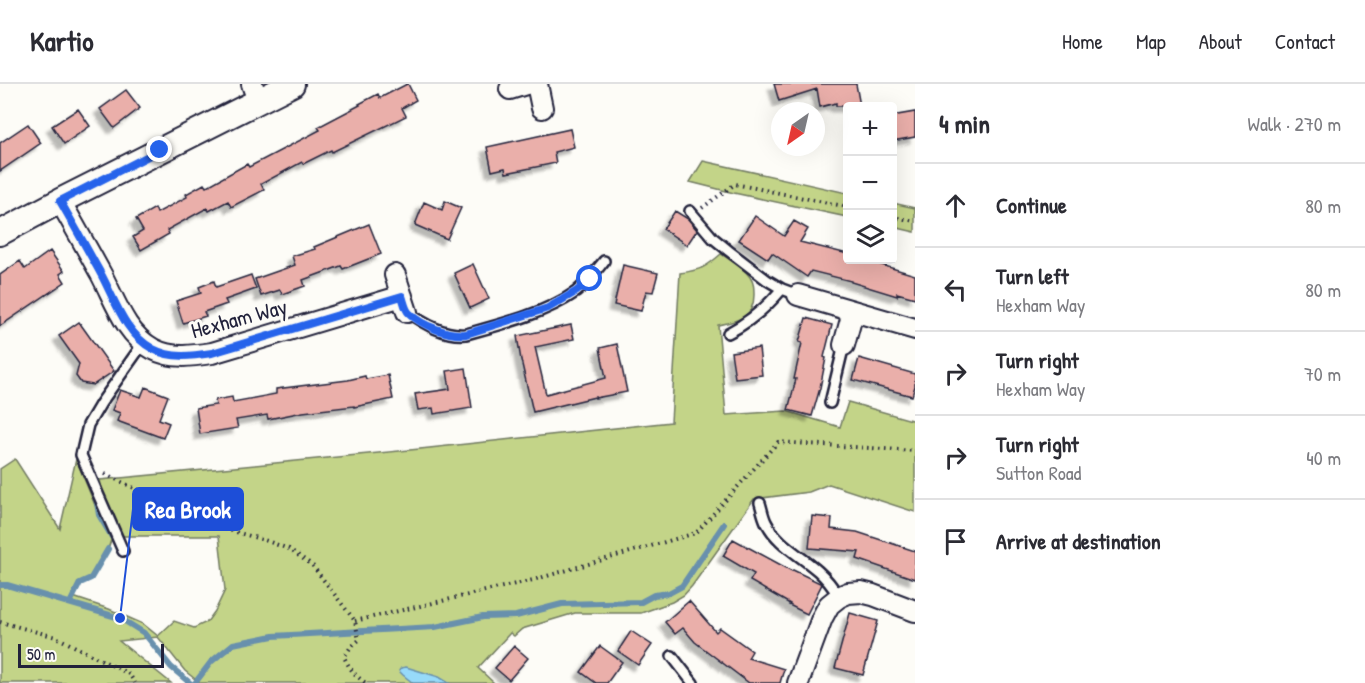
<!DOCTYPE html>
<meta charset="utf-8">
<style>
:root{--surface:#fff;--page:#f2f2f3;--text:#2b2b33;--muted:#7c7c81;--line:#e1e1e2}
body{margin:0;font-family:"Patrick Hand",sans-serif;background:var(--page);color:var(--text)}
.controls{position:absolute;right:18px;top:18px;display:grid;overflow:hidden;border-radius:6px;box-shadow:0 6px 24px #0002}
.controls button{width:54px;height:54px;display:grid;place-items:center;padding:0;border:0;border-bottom:2px solid var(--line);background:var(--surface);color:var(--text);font:30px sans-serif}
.compass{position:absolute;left:771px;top:18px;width:54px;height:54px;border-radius:50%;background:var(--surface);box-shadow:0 6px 24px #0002;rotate:214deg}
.scale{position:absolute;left:18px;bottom:15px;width:146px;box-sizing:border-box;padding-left:6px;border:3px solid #22223b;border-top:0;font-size:16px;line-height:21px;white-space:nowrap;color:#22223b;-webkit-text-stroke:4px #fdfcf7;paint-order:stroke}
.stop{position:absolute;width:18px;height:18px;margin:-14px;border:4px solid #2563eb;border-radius:50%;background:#fff}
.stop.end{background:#2563eb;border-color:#fff;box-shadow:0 2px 6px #0008}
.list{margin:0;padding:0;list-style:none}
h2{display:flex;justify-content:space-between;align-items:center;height:78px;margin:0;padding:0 24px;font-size:26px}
h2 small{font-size:20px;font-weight:400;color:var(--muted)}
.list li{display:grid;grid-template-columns:39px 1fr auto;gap:18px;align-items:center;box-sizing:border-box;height:84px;padding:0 24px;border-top:2px solid var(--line)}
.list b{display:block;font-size:22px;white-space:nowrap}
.list p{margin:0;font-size:20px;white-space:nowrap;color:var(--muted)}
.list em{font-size:20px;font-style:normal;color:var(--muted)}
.icon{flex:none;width:33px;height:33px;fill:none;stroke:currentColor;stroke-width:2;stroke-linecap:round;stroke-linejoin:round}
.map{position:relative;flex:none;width:915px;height:599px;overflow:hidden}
header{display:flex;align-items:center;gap:36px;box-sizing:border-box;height:84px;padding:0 30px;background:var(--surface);border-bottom:2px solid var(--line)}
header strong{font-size:28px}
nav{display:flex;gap:33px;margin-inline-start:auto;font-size:21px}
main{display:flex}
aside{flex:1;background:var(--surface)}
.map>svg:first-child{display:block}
.green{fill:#c3d488;stroke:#727b62;stroke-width:1.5}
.water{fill:#97daf9;stroke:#6890ad;stroke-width:1.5}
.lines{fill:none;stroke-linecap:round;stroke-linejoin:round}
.stream{stroke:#6890ad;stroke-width:6}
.building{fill:#eaafaa;stroke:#22223b;stroke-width:1.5;filter:url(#shadow)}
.service-casing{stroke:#22223b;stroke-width:14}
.minor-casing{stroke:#22223b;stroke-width:24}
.tertiary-casing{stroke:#22223b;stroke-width:28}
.path{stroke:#22223b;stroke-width:4;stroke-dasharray:1.5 4.5;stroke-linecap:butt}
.service{stroke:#fdfcf7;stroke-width:9}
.minor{stroke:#fdfcf7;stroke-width:20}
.tertiary{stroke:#fdfcf7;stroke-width:24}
.route{stroke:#2563eb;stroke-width:8}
.labels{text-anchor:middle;stroke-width:6;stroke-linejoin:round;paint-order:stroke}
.street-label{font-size:22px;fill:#22223b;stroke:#fdfcf7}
.leader{fill:none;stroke:#1d4ed8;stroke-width:2}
.callout-dot{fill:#1d4ed8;stroke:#fdfcf7;stroke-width:2}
.callout{fill:#1d4ed8;stroke:#1d4ed8;stroke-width:2}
.callout-label{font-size:24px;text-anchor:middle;font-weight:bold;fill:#fff}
</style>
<header>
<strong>Kartio</strong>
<nav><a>Home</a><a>Map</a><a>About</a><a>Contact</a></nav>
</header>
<main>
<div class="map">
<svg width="915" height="599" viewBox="0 0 915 599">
<defs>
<filter id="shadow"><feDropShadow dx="-5.5" dy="5.5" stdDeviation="1.5" flood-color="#0004"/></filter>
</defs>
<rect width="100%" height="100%" fill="#fdfcf7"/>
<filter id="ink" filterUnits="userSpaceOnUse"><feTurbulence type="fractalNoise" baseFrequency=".0167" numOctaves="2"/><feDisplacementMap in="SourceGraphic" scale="12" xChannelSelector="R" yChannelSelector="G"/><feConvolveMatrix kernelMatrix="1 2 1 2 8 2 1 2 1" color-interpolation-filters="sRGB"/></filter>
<g filter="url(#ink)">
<path class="green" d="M703,77L847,109V133L734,109L690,98Z
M893,119L915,124V148L893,143Z
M721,170C731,177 743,183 750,193C754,199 754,204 754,211C754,234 737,237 718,241L726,331L786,327L840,343L848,318L915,337V428L829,400L809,408L754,415L692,502L684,511L672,518L641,529H575L522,545L514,552L510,549L478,584L494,599H200L185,587L158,553L119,557L171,599H0V385L15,375L60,445L76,375L99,431L112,453L108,465L91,494L80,499L73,513L109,525L143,540L158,552L174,537L194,544L207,538L215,527L225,506L219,452H122L105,417L100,396L420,365L671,338L680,189C701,186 705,184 721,170Z"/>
<path class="water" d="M406,583L439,593L449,599H413L403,591L399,587L401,584Z"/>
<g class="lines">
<path class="stream" d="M96,413L99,431L112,453
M0,501H7L120,534L144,549L171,583L190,599
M70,519L80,499L91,494L108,465
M195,599L211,578L233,560L273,552L435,543L483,533L516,532L562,520L641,518L654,511L669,509L682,502L724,440"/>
</g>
<path class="building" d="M407,0H408L416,16L402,24L406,32L332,68L331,66L303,80L302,78L261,100L264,106L231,123L228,117L209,127L207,124L167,146L169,150L141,166L133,153L143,147L136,135L155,124L157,129L187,113L186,110L204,100L206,103L247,80L249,83L320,46L318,43L360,21L359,20L378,10L380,14Z
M774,0H856L860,22H836V19L820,23L817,5L779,17Z
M126,6L140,24L114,44L100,25Z
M78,25L90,42L64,60L52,42Z
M915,28V53L892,57V32Z
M28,40L41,59L0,87V59Z
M570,45L574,63L554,68L556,79L506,89L505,84L492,87L487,63Z
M445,117L461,124L447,155L415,141L424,118L442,126Z
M675,127L688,135L697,146L687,161L663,145Z
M755,132L784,152L794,137L808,145L800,158L848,170V176H876L875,179L915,191V214L897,209V212L851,198V197L811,187L807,193L772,169L768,175L739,156Z
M369,140L381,170L343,185L341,182L303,196L305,202L282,210L280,206L261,212L255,195L295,181L292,172L315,165L314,163Z
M50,167L64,187L60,190L65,198L0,242V191L20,177L25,185Z
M473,180L489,215L470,224L454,189Z
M623,181L658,189L653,208L646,207L641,227L614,221Z
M251,191L256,205L225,216L227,220L204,228L206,232L183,239L176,217L201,209L199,203L214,197L216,203Z
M806,234L832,241L824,273L826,274L820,304L812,332L788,326L796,295H794L802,259L799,258Z
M79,238L114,287L93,301L81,299L76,292L79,280L59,252Z
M571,241L574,255L535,263L546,310L606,294L600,264L617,260L627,308L595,314V313L533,328L521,276L517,252Z
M759,264L762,291L735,294L731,268Z
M859,274L915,290V302L912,312L853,296Z
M466,284L472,324L434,330L433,324L418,326L415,310L450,305L447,287Z
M388,291L393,315L354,323V322L303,328L268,335L267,331L236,336L238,344L200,350L196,324L216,321L215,316L232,313L233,318L276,310V305L348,296L365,292L366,295Z
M145,303L168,312L159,335L169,339L163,354L117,337L120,329L112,326L120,306L141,313Z
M812,432L832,434L831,445L857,448L915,467V495L857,475L859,468L809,464Z
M733,455L792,487L793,486L822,500L807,530L789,521L790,520L750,497L754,490L723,472Z
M689,517L716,548L720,544L752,567L748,574L784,585L780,599H749L695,558L683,544L675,550L665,538Z
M850,529L878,537L863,591L835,584Z
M631,547L652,561L638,581L618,567Z
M514,562L528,574L509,596L495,584Z
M600,562L622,578L607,599H596L581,588Z"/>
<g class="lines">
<g class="service-casing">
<path id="service" d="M690,127L713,154L729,167L767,196L782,205L798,211
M407,228C425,240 444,252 466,250C503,240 544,230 576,208C587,199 595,188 604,177
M728,249C750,238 766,224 782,205
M830,319L844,261
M760,419C762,425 763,432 766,438C777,460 800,471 818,487C827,495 833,503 839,513
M123,467L81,371L88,341L101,319L144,258
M672,572L693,599"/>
</g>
<g class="minor-casing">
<path id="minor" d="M252,0L258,17
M537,0L542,24
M510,5L526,0
M60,117C74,141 87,165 101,190C115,216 125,250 153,265C172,275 192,272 212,269L402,212
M395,191L407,228
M798,211L915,245
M844,261L853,228
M798,599L822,534L829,521L839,513L848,509L861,508L873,511L915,527"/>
</g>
<g class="tertiary-casing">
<path id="tertiary" d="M0,149L60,117L292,0"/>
</g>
<path class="path" d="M702,124L735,100L848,123
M892,133L915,137
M105,390L211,441L264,456L289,465L312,481L355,537L359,556L350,564L344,573C350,585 355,592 366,599
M355,537L533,496L696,449L778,358L915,367
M0,538L56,553L129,590L135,599"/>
<use href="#service" class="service"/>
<use href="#minor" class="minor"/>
<use href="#tertiary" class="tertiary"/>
</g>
</g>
<g class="lines" filter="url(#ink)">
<path class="route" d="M160,66L60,117C74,141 87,165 101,190C115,216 125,250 153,265C172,275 192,272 212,269L402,212C404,217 405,225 409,229C422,242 449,252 466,250L548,224L577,207L590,195"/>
</g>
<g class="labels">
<g class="street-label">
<text transform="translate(239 234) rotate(-15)" y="8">Hexham Way</text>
</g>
</g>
<path class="leader" d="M120 534L133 425"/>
<circle class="callout-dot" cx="120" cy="534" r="6"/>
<rect class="callout" x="133" y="404" width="110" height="42" rx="6"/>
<g class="callout-label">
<text x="188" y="434">Rea Brook</text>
</g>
</svg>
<div class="controls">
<button>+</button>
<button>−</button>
<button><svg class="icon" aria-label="layers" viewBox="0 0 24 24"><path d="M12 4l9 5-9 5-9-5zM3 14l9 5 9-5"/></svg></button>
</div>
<svg class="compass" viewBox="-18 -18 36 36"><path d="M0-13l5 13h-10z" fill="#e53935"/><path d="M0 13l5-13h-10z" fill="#7c7c81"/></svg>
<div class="scale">50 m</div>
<div class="stop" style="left:590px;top:195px"></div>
<div class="stop end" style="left:160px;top:66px"></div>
</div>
<aside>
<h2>4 min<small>Walk · 270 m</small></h2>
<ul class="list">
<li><svg class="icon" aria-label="ahead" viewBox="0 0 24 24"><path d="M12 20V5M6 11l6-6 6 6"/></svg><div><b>Continue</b></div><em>80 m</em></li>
<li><svg class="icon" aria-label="left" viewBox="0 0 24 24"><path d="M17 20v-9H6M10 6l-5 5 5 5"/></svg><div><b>Turn left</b><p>Hexham Way</p></div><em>80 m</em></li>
<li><svg class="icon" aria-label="right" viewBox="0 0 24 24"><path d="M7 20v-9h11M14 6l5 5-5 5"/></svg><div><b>Turn right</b><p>Hexham Way</p></div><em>70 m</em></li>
<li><svg class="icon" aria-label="right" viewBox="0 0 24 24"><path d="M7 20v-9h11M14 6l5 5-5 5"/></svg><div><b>Turn right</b><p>Sutton Road</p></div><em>40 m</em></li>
<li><svg class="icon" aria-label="arrive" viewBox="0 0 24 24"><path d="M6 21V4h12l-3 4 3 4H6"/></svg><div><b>Arrive at destination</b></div></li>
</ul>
</aside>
</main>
